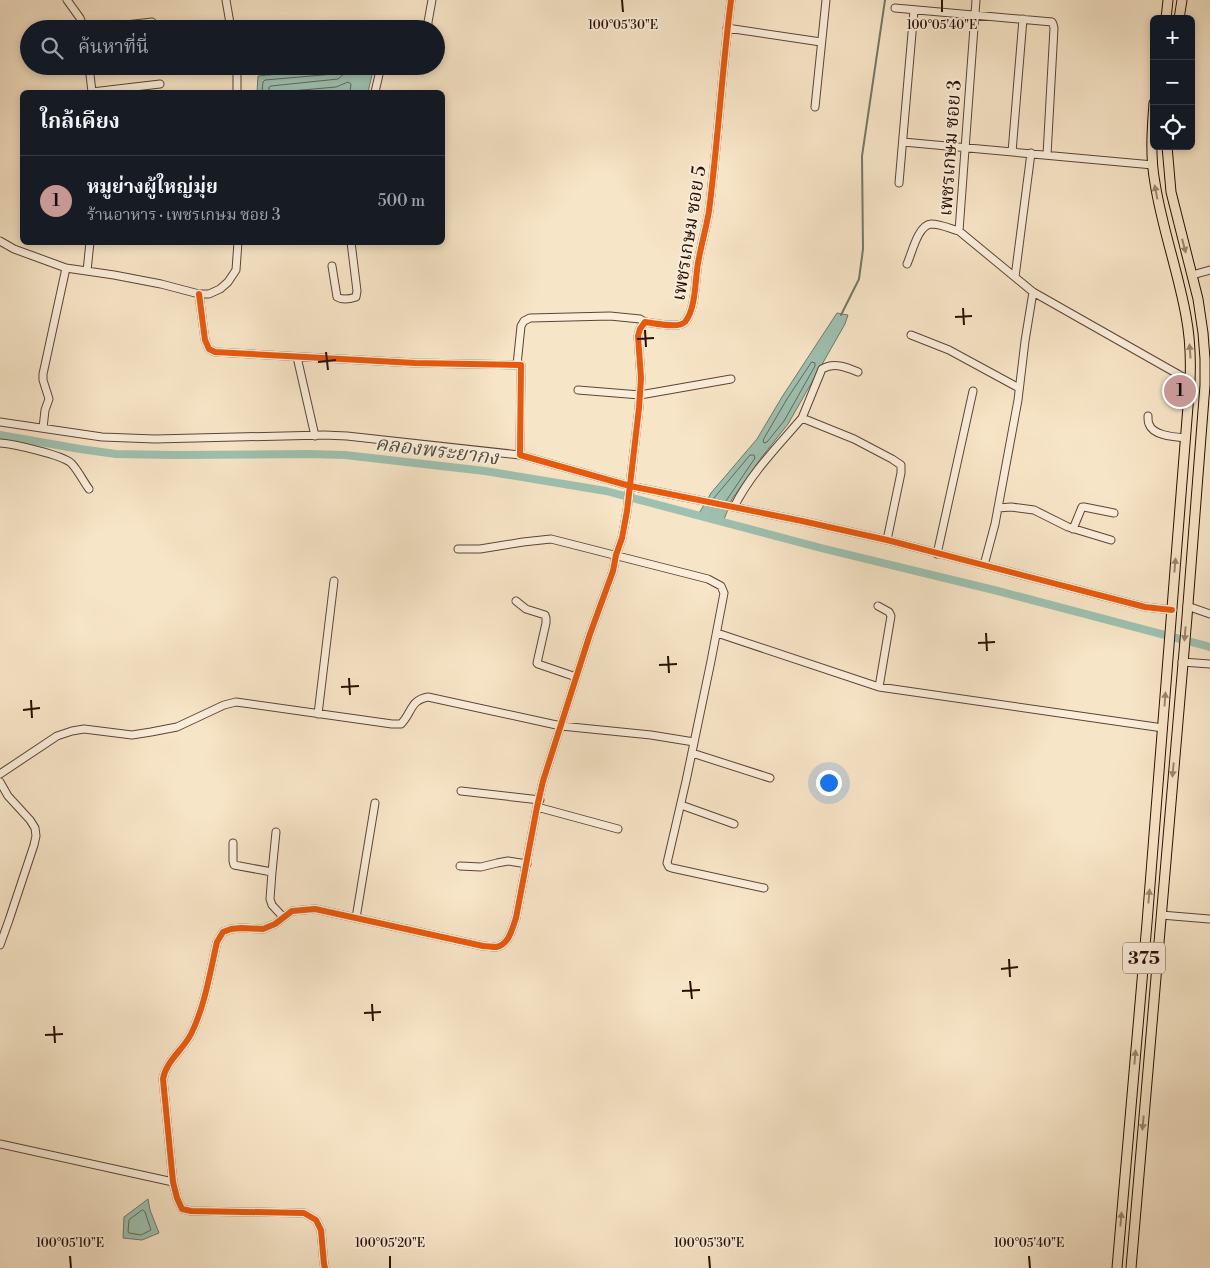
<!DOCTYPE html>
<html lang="th">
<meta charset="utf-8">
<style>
:root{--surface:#171b24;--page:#20242c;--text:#f1f3f6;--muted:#9ea1a6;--line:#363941;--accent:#c59692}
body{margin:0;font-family:"Libre Bodoni","Noto Serif Thai",serif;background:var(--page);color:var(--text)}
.controls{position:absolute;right:15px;top:15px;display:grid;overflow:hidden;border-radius:8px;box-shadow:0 2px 8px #0003}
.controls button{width:45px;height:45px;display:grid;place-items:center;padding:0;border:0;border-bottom:1px solid var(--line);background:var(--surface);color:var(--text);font:25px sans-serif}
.you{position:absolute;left:828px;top:782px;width:18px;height:18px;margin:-12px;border:4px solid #fff;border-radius:50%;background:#1a73e8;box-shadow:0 0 0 8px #1a73e833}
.badge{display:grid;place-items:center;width:32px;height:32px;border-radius:50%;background:var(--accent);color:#111;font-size:16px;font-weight:700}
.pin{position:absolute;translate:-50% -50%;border:2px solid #fff;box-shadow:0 1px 5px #0006}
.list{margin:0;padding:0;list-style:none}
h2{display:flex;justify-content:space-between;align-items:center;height:65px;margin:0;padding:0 20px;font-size:21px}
h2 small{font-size:16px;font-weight:400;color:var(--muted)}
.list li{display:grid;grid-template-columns:32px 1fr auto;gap:15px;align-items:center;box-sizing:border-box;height:90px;padding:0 20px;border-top:1px solid var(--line)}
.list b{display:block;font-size:19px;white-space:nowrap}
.list p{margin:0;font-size:16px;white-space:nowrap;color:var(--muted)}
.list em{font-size:16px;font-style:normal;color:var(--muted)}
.icon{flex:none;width:28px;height:28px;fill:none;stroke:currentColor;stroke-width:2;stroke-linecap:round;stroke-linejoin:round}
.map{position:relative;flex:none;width:1210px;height:1268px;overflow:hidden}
.search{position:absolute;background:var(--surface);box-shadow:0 2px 8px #0003;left:20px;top:20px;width:425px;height:55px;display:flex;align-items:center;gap:12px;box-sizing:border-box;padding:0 18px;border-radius:28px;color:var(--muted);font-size:19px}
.panel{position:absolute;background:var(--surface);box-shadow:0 2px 8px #0003;left:20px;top:90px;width:425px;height:155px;border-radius:8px}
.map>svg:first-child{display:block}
.water{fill:#9ec0b0;stroke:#70796b}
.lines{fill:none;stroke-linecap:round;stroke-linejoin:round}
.shore{stroke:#64685a;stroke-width:1}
.stream{stroke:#70796b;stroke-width:2}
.canal{stroke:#9ec0b0;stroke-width:8}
.minor-casing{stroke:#5d4435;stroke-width:9}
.major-casing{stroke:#2a0f04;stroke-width:11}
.minor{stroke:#faeedb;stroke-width:7}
.major{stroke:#f7e5c7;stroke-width:9}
.cycleway-casing{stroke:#faeedb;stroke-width:9}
.cycleway{stroke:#e8590c;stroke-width:6}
.oneway{fill:#9b856f}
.ticks{fill:none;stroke:#2a0f04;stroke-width:2}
.labels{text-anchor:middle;stroke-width:4;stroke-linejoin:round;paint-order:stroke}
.shield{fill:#faeedb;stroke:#685244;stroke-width:1}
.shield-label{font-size:18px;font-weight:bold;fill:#2a0f04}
.street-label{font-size:19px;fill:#2a0f04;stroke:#faeedb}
.water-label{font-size:20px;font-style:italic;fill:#534d40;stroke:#faeedb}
.ticks-label{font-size:12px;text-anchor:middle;fill:#2a0f04;stroke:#faeedb;stroke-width:4;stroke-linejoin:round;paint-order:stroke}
</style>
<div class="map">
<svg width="1210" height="1268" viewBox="0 0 1210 1268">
<rect width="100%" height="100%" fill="#f7e5c7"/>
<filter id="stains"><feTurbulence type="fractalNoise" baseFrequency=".004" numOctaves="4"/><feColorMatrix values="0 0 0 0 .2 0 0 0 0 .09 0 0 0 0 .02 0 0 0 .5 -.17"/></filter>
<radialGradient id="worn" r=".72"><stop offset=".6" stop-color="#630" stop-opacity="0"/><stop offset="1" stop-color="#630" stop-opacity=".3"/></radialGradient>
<path class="water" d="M361,66H374L368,92H257L258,76Z
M837,313L848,315L845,324L788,424L761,458L732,499L723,522L698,515L711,493L757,439L782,397Z
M148,1199L150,1210L159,1233L142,1240L123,1238L124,1217Z"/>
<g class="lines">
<path class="shore" d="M262,92L263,82L265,80L334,74L339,71L340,66
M269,92V87L271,86L338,79L344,74L346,66
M280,92L336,87L348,82L351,84L350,92
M812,362L815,363V366L784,421L767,442L764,443L763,440L787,399Z
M714,498L750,455H754L755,458L726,501
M143,1210L145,1212L151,1230L141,1235L129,1233L128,1231L129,1220Z"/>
<path class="stream" d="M841,315L859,279L863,249L862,156L885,0"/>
<path class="canal" d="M0,435L80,449L116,454L175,455L309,454L345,455L485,471L606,491L821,548L998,591L1210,647"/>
<g class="minor-casing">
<path id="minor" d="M67,0L80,18L84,29
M226,0L231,29
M976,0L959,231L1033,292L1190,381
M895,8L1052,22L1053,24L1054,28L1047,155
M727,28L821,42
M91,29L152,22
M428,29V22L432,0
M89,66L92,92
M237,70L278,66
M92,92L160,84
M237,92V68
M375,92L381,66
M815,107L826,0
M903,142L1153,165
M1012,152L1023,19
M899,183L914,10
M0,241L14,249L66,268L114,275L161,284L199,294H209L220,289L228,282L236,270L238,242
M907,264C912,253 918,225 931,224C941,224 951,229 959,231
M332,266L337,297C342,300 350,299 356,297L357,291L351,242
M87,271L90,242
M1192,275L1210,270
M1015,277L1031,153
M199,294L205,340L209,349L215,352L415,363L521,365L520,455L630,486L802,521L887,540L1145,607L1172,610
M911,335L949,350L1019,388
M297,357L315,436
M517,365L521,326L524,321L530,318L610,316L640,319L645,322
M858,372C846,367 834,362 822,369L802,418L854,439L892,459L901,465V473L887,540
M578,390L640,395L731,379
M1148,416C1148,418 1148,422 1149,424C1153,436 1175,437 1186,438
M0,422L102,437L155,439L324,435L347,436L520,455
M43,428L45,410L49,399L43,380V374L66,268
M0,443C14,444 62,455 71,463C78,470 83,481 89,489
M734,507C751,473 778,446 802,418
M998,508L1011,507L1034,510L1068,527L1111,540
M1073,529L1082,507H1084L1114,513
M458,549H480L523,542L551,539L708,579L721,586L724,593L711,661L686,781L667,863L669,867L672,868L764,888
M937,554L973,391
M984,565L995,524L1018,400L1025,341L1033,292
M516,601L526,609L545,615L546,618V623L537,663L538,664L576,677
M878,606L889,612L891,616L879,687
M1187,606L1210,614
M717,633L879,687L1163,728
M1182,662L1210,664
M318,714L334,581
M692,753L770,778
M0,774L57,736L72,731L84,729L132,735L151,732L177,727L224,705L236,702L392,724H401C412,713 410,700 428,697L561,726L651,735L694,742
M0,782L8,796L30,820L35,828L36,836L34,845L9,920L0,945
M461,791L540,800
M681,805L734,824
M537,807L618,829
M276,832L272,872L270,899L272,905L283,917
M233,843V861L234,865L272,872
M460,866L481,867L497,863L508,861L527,864
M1161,915L1209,919
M356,918L375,803
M0,1144L173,1182
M325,1268L324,1264L321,1230L316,1220L304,1213L191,1211L182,1209L177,1198L173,1182L163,1079C166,1061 183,1050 191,1034C205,1006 210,972 217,942L223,932L231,929L241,928L263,929L275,924L292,911L315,909L483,946C487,946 492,947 496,947C509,945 512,929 516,918L537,807L543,781L590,634L613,571L616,555L622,538L627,511L639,408L641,378L638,336L640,329L645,322C655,323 678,329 685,322C696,309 695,280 698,263C701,246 706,229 709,211C718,141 722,70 731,0"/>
</g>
<g class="major-casing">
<path id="major" d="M1166,19L1168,0
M1179,19L1182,0
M1117,1268L1147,923L1190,381C1191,359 1190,337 1186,316C1178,271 1162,228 1155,183C1150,156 1152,129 1154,103
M1131,1268L1187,617L1205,385V359L1203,333L1198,299L1171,192L1167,146"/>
</g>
<use href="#minor" class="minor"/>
<use href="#major" class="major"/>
<g class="cycleway-casing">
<path id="cycleway" d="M199,294L205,340L209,349L215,352L415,363L521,365L520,455L630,486L802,521L887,540L1145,607L1172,610
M325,1268L324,1264L321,1230L316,1220L304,1213L191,1211L182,1209L177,1198L173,1182L163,1079C166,1061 183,1050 191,1034C205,1006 210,972 217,942L223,932L231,929L241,928L263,929L275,924L292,911L315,909L483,946C487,946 492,947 496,947C509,945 512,929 516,918L537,807L543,781L590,634L613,571L616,555L622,538L627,511L639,408L641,378L638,336L640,329L645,322C655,323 678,329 685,322C696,309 695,280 698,263C701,246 706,229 709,211C718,141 722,70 731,0"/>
</g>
<use href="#cycleway" class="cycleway"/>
</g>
<defs><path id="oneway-solid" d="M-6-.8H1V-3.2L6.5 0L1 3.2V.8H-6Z" transform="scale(1.25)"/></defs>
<g class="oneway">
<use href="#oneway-solid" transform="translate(1156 192) rotate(-101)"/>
<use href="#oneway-solid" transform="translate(1184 246) rotate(75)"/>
<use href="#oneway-solid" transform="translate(1190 351) rotate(-94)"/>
<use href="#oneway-solid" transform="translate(1175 565) rotate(-85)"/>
<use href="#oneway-solid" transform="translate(1185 634) rotate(95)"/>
<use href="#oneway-solid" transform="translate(1165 699) rotate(-86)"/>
<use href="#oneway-solid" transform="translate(1173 770) rotate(95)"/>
<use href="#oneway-solid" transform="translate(1149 896) rotate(-85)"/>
<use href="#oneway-solid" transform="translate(1135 1057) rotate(-85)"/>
<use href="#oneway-solid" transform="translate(1143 1123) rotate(95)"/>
<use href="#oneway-solid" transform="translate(1121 1219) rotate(-85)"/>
</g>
<path class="ticks" d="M622,0L623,12M942,0V12M963,308L964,325M955,317L972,316M645,330L646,347M637,339L654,338M326,352L328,370M318,362L336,360M986,633L987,651M978,643L995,642M668,656L669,673M659,665L677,664M349,678L350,695M341,687L359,686M31,700L32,718M23,710L40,708M1009,959L1010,977M1001,969L1018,967M690,981L692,999M682,991L700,990M372,1004L373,1021M364,1013L381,1012M54,1026L55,1043M45,1035L63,1034M70,1256L71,1268M390,1256V1268M709,1256L710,1268M1029,1256L1030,1268"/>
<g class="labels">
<rect class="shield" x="1123" y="942.5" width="42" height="31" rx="4"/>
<g class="shield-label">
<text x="1144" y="964">375</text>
</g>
<g class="street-label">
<text transform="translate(949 148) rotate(-86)" y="7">เพชรเกษม ซอย 3</text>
<text transform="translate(688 233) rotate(-81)" y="7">เพชรเกษม ซอย 5</text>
</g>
<g class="water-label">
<text transform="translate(437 450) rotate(7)" y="7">คลองพระยากง</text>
</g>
</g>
<g class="ticks-label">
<text x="623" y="29">100°05'30"E</text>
<text x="942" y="29">100°05'40"E</text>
<text x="70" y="1247">100°05'10"E</text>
<text x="390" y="1247">100°05'20"E</text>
<text x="709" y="1247">100°05'30"E</text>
<text x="1029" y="1247">100°05'40"E</text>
</g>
<rect width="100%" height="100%" filter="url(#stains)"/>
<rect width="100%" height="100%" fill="url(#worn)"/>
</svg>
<div class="controls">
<button>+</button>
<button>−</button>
<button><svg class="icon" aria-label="locate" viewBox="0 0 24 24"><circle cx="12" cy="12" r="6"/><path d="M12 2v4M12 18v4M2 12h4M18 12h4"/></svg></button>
</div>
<div class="you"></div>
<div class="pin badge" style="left:1180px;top:391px">1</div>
<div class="search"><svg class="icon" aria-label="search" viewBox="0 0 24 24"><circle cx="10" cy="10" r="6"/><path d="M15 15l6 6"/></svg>ค้นหาที่นี่</div>
<section class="panel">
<h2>ใกล้เคียง<small></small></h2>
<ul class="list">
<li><span class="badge">1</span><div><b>หมูย่างผู้ใหญ่มุ่ย</b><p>ร้านอาหาร · เพชรเกษม ซอย 3</p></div><em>500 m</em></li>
</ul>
</section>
</div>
